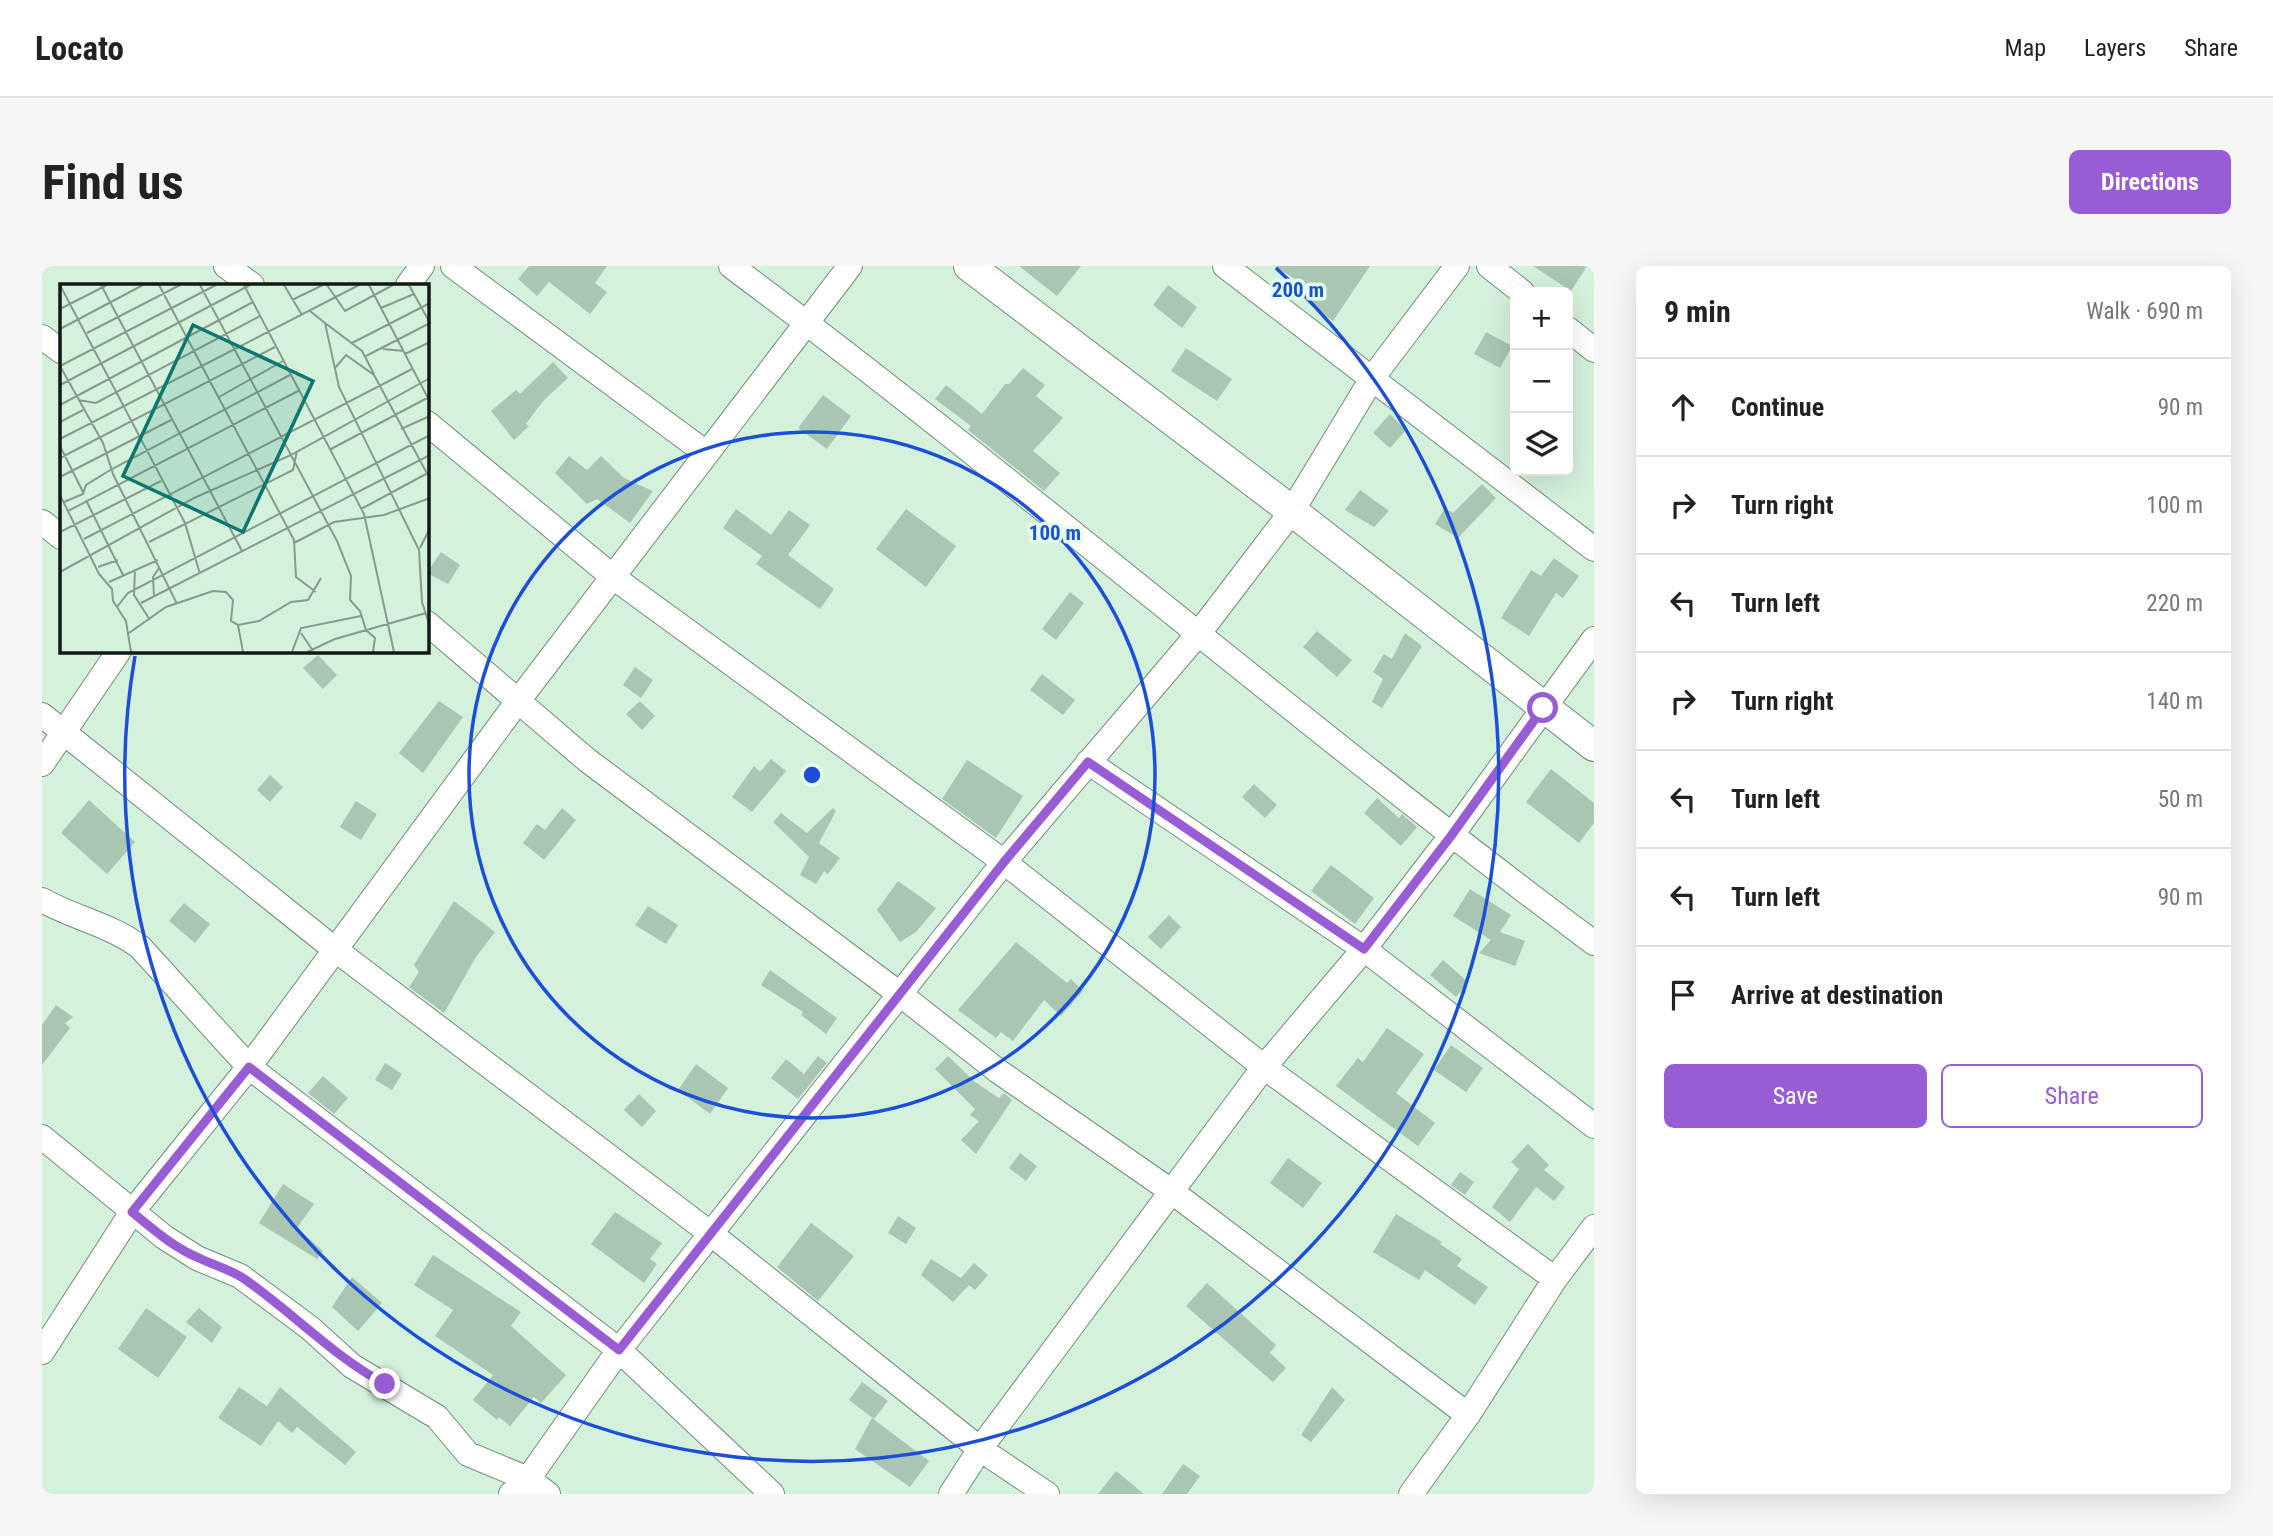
<!DOCTYPE html>
<meta charset="utf-8">
<style>
:root{--surface:#fff;--page:#f6f6f6;--text:#222;--muted:#767676;--line:#e0e0e0;--accent:#985dd5}
body{margin:0;font-family:"Roboto Condensed",sans-serif;background:var(--page);color:var(--text)}
.controls{position:absolute;right:21px;top:21px;display:grid;overflow:hidden;border-radius:10px;box-shadow:0 7px 28px #0002}
.controls button{width:63px;height:63px;display:grid;place-items:center;padding:0;border:0;border-bottom:2px solid var(--line);background:var(--surface);color:var(--text);font:35px sans-serif}
.stop{position:absolute;width:21px;height:21px;margin:-16px;border:5px solid #985dd5;border-radius:50%;background:#fff}
.stop.end{background:#985dd5;border-color:#fff;box-shadow:0 2px 7px #0008}
.list{margin:0;padding:0;list-style:none}
h2{display:flex;justify-content:space-between;align-items:center;height:91px;margin:0;padding:0 28px;font-size:30px}
h2 small{font-size:23px;font-weight:400;color:var(--muted)}
.list li{display:grid;grid-template-columns:46px 1fr auto;gap:21px;align-items:center;box-sizing:border-box;height:98px;padding:0 28px;border-top:2px solid var(--line)}
.list b{display:block;font-size:26px;white-space:nowrap}
.list em{font-size:23px;font-style:normal;color:var(--muted)}
.actions{display:flex;gap:14px;padding:21px 28px}
.actions a{flex:1;padding:16px 0;border:2px solid var(--accent);border-radius:10px;text-align:center;font-size:24px;color:var(--accent)}
.actions .main{background:var(--accent);color:#fff}
.icon{flex:none;width:38px;height:38px;fill:none;stroke:currentColor;stroke-width:2;stroke-linecap:round;stroke-linejoin:round}
.map{position:relative;flex:none;width:1552px;height:1228px;overflow:hidden;border-radius:10px}
header{display:flex;align-items:center;gap:42px;box-sizing:border-box;height:98px;padding:0 35px;background:var(--surface);border-bottom:2px solid var(--line)}
header strong{font-size:33px}
nav{display:flex;gap:38px;margin-inline-start:auto;font-size:24px}
.intro{display:flex;align-items:center;justify-content:space-between;box-sizing:border-box;height:168px;padding:0 42px}
h1{margin:0;font-size:49px}
.button{padding:18px 32px;border-radius:10px;background:var(--accent);color:#fff;font-size:24px;font-weight:700}
main{display:flex;gap:42px;padding:0 42px}
aside{flex:1;background:var(--surface);border-radius:10px;box-shadow:0 7px 28px #0002}
.map>svg:first-child{display:block}
.building{fill:#a9c6b2}
.lines{fill:none;stroke-linecap:round;stroke-linejoin:round}
.minor-casing{stroke:#718c79;stroke-width:26}
.tertiary-casing{stroke:#718c79;stroke-width:32}
.minor{stroke:#fff;stroke-width:24}
.tertiary{stroke:#fff;stroke-width:30}
.route{stroke:#985dd5;stroke-width:9}
.ring{fill:none;stroke:#1d4ed8;stroke-width:3.5}
.inset-road{fill:none;stroke:#869b8c;stroke-width:2}
.view{fill:#0f766e;fill-opacity:0.15;stroke:#0f766e;stroke-width:3.5}
.inset-edge{fill:none;stroke:#111b14;stroke-width:3.5}
.centre{fill:#1d4ed8;stroke:#e1ffe9;stroke-width:3.5}
.ring-label{font-size:21px;text-anchor:middle;font-weight:bold;fill:#1d4ed8;stroke:#e1ffe9;stroke-width:7;stroke-linejoin:round;paint-order:stroke}
</style>
<header>
<strong>Locato</strong>
<nav><a>Map</a><a>Layers</a><a>Share</a></nav>
</header>
<div class="intro"><h1>Find us</h1><a class="button">Directions</a></div>
<main>
<div class="map">
<svg width="1552" height="1228" viewBox="0 0 1552 1228">
<rect width="100%" height="100%" fill="#d4f1dc"/>
<path class="building" d="M487,0H565L553,17L565,26L548,48L507,16L495,30L476,13Z
M977,0H1039L1015,30Z
M1232,0H1328L1291,55L1266,37L1274,26Z
M1491,0H1545L1529,25Z
M1126,19L1155,41L1140,62L1111,39Z
M1444,66L1470,80L1458,102L1432,88Z
M1144,82L1190,113L1175,135L1129,105Z
M511,96L526,112L501,135L484,158L487,160L472,174L449,145L474,124L478,128Z
M981,102L1003,119L994,130L1021,152L991,185L1018,207L1002,225L926,164L929,160L893,133L904,119L940,148L963,118H967Z
M781,129L809,150L785,183L756,162Z
M1348,148L1364,164L1348,182L1331,167Z
M527,190L545,204L559,190L582,212L611,225L588,257L555,233L545,238L513,207Z
M1440,218L1454,232L1416,272L1393,258L1403,242L1411,247Z
M1318,224L1347,245L1332,261L1303,244Z
M694,243L729,269L747,244L768,259L746,289L792,323L778,343L714,298L720,290L681,262Z
M864,243L914,280L884,321L834,283Z
M399,286L418,299L406,318L385,307Z
M1512,292L1537,310L1521,332L1514,327L1487,370L1459,352L1489,304L1499,310Z
M1028,326L1042,337L1014,374L1000,363Z
M1275,365L1310,394L1295,411L1261,381Z
M1363,367L1380,380L1340,442L1330,436L1341,413L1331,406L1342,388L1350,393Z
M276,389L295,409L281,423L261,402Z
M593,401L611,414L599,432L581,419Z
M1000,408L1033,434L1021,449L988,424Z
M397,435L421,451L381,507L357,487Z
M598,435L613,450L600,464L584,448Z
M729,493L744,505L710,546L690,531L712,500L718,506Z
M925,494L981,530L954,572L900,533Z
M1509,503L1552,537V557L1537,577L1484,536Z
M228,509L241,521L228,536L215,524Z
M1212,518L1235,539L1223,552L1200,531Z
M1335,532L1357,552L1360,548L1375,561L1359,580L1322,547Z
M47,534L93,576L65,608L19,567Z
M314,535L335,548L319,574L298,561Z
M520,542L534,554L502,594L481,577L495,558L503,564Z
M791,542L794,545L777,577L798,592L786,608L782,605L774,618L758,609L767,591L731,556L739,547L765,567Z
M1289,599L1332,632L1313,658L1269,625Z
M856,615L894,642L874,666L858,676L835,644Z
M1428,623L1469,649L1458,666L1483,675L1473,700L1437,687L1449,674L1411,650Z
M412,635L453,666L434,691L402,747L367,721L377,706L372,699Z
M142,637L168,658L153,677L127,655Z
M606,640L636,659L624,678L593,659Z
M1127,649L1139,661L1119,683L1106,671Z
M974,676L1025,717L1029,713L1041,725L1019,750L1002,734L971,775L959,766L954,772L916,744Z
M1401,694L1426,716L1414,731L1388,709Z
M728,704L795,752L784,768L759,749L761,746L719,719Z
M14,739L31,751L23,757L28,762L0,799V759Z
M1345,762L1382,788L1354,827L1393,857L1376,880L1294,820L1316,792L1321,796Z
M1409,779L1441,802L1424,826L1392,804Z
M776,790L785,797L756,833L729,812L744,793L762,808Z
M906,790L933,816L957,832L962,827L970,834L934,888L919,874L937,855L928,849L933,843L893,803Z
M343,797L360,808L350,824L333,814Z
M654,798L686,822L668,848L636,824Z
M281,810L306,832L292,848L266,827Z
M597,828L614,845L600,861L582,844Z
M1486,878L1507,899L1502,904L1523,921L1512,935L1494,921L1468,956L1450,941L1477,903L1469,896Z
M978,887L995,900L984,915L967,902Z
M1246,892L1280,917L1261,942L1228,917Z
M1418,906L1432,916L1423,929L1409,919Z
M241,918L272,938L255,962L281,985L275,993L217,957Z
M573,946L620,977L608,993L615,998L602,1017L549,978Z
M1354,948L1400,976L1398,978L1420,993L1415,1000L1446,1021L1433,1039L1383,1004L1377,1014L1331,986Z
M856,950L874,962L864,978L846,967Z
M769,957L812,990L776,1035L735,1001Z
M391,989L479,1046L469,1060L524,1109L499,1137L492,1131L468,1160L457,1151L455,1154L431,1134L451,1109L393,1070L411,1044L372,1019Z
M889,993L919,1012L932,997L946,1009L933,1024L927,1019L911,1036L879,1009Z
M310,1011L340,1037L316,1065L290,1041Z
M1165,1017L1234,1079L1228,1087L1244,1102L1231,1116L1144,1040Z
M104,1042L145,1071L116,1112L76,1083Z
M157,1042L180,1061L170,1077L144,1056Z
M820,1116L846,1135L832,1153L807,1134Z
M197,1121L225,1140L238,1121L314,1186L303,1199L255,1161L250,1167L236,1155L219,1180L176,1152Z
M1290,1121L1303,1134L1269,1176L1259,1169Z
M830,1152L887,1195L868,1221L813,1183Z
M1141,1198L1158,1210L1145,1228H1120Z
M1074,1205L1102,1228H1056Z"/>
<g class="lines">
<g class="minor-casing">
<path id="minor" d="M184,0L210,19
M411,0L664,187
M689,0C982,219 1259,459 1552,677
M1183,0L1552,283
M1447,0L1480,26
M366,19L380,0
M1526,63L1552,84
M0,71L19,85
M385,157L571,311L962,596L1222,801L1513,1013
M0,256L19,271
M385,357L545,494L859,729L956,805L1129,925L1426,1149
M0,449L291,682L668,967L938,1183L1005,1228
M1046,496L1322,683L1552,860
M0,498L77,385
M0,634C32,652 69,659 98,681L207,801L577,1084L730,1228
M0,871L122,971L155,992L198,1010L268,1062L310,1100L395,1151L426,1188L486,1213L506,1228
M0,1086L90,946L207,801L476,435L808,0
M469,1228L486,1213L577,1084L962,596L1157,367L1250,245L1331,111L1415,0
M909,1228L938,1183L1222,801L1322,683L1409,570L1552,373
M1369,1228L1426,1149L1513,1013L1552,961"/>
</g>
<g class="tertiary-casing">
<path id="tertiary" d="M927,0L1250,245L1552,480"/>
</g>
<use href="#minor" class="minor"/>
<use href="#tertiary" class="tertiary"/>
</g>
<g class="lines">
<path class="route" d="M343,1118C291,1090 250,1046 201,1012C187,1003 171,999 157,992C132,982 111,963 90,946L207,801L577,1084L962,596L1046,496L1322,683L1409,570L1501,442"/>
</g>
<g class="ring">
<circle cx="770" cy="509" r="343"/>
<path d="M1234 2A687 687 0 1 1 93 390"/>
</g>
<g transform="translate(18 18)">
<rect width="369" height="369" fill="#d4f1dc"/>
<path class="inset-road" d="M0,1L125,239L140,290M41,1L182,267M99,1L234,256L236,293L256,308M140,1L277,257L291,292L290,316L300,327L306,346L315,354L313,368M184,1L304,230L334,368M224,1L242,31M267,1L285,27L333,1M309,1L370,118M232,16L263,1M321,24L354,10M0,25L47,1M250,27L265,39L279,103L359,266L362,318L370,343M265,39L302,67L314,90M0,45L83,1M27,49L120,1M292,59L370,19M323,65L344,67M345,70L370,58M306,72L370,39L349,1M0,82L43,159L53,190L117,320M0,82L156,1M275,84L286,71L314,91L370,195M0,101L190,1M159,113L223,77M18,116L36,119L200,32M0,121L193,18M0,138L23,126M341,145L370,132M0,155L299,1M0,162L23,208M271,165L369,113M0,174L215,63M0,193L111,136M0,211L39,290L52,305L53,317L66,337L71,368M26,216L63,291M4,218L23,210L26,201L52,185L230,91M301,225L366,190M8,227L240,106M0,248L101,197M24,255L352,85M89,258L233,186L237,167M234,259L274,238L324,231L370,214M360,264L370,244M38,283L58,276M75,286L74,311L90,336M0,288L134,214L231,171L370,94M49,298L98,276M94,312L93,293L99,284M81,319L370,171M57,323L68,309L370,151M178,341L199,337L231,318L248,316L261,294M69,349L106,323L153,307L166,308L173,316L171,337L178,341L183,368M241,349L253,367M232,368L241,344L301,332M247,368L275,355L366,329"/>
<path class="view" d="M133,41L253,97L183,248L63,192Z"/>
<rect width="369" height="369" class="inset-edge"/>
</g>
<circle cx="770" cy="509" r="10" class="centre"/>
<g class="ring-label">
<text x="1256" y="31">200 m</text>
<text x="1013" y="274">100 m</text>
</g>
</svg>
<div class="controls">
<button>+</button>
<button>−</button>
<button><svg class="icon" aria-label="layers" viewBox="0 0 24 24"><path d="M12 4l9 5-9 5-9-5zM3 14l9 5 9-5"/></svg></button>
</div>
<div class="stop" style="left:1501px;top:442px"></div>
<div class="stop end" style="left:343px;top:1118px"></div>
</div>
<aside>
<h2>9 min<small>Walk · 690 m</small></h2>
<ul class="list">
<li><svg class="icon" aria-label="ahead" viewBox="0 0 24 24"><path d="M12 20V5M6 11l6-6 6 6"/></svg><div><b>Continue</b></div><em>90 m</em></li>
<li><svg class="icon" aria-label="right" viewBox="0 0 24 24"><path d="M7 20v-9h11M14 6l5 5-5 5"/></svg><div><b>Turn right</b></div><em>100 m</em></li>
<li><svg class="icon" aria-label="left" viewBox="0 0 24 24"><path d="M17 20v-9H6M10 6l-5 5 5 5"/></svg><div><b>Turn left</b></div><em>220 m</em></li>
<li><svg class="icon" aria-label="right" viewBox="0 0 24 24"><path d="M7 20v-9h11M14 6l5 5-5 5"/></svg><div><b>Turn right</b></div><em>140 m</em></li>
<li><svg class="icon" aria-label="left" viewBox="0 0 24 24"><path d="M17 20v-9H6M10 6l-5 5 5 5"/></svg><div><b>Turn left</b></div><em>50 m</em></li>
<li><svg class="icon" aria-label="left" viewBox="0 0 24 24"><path d="M17 20v-9H6M10 6l-5 5 5 5"/></svg><div><b>Turn left</b></div><em>90 m</em></li>
<li><svg class="icon" aria-label="arrive" viewBox="0 0 24 24"><path d="M6 21V4h12l-3 4 3 4H6"/></svg><div><b>Arrive at destination</b></div></li>
</ul>
<div class="actions"><a class="main">Save</a><a>Share</a></div>
</aside>
</main>
